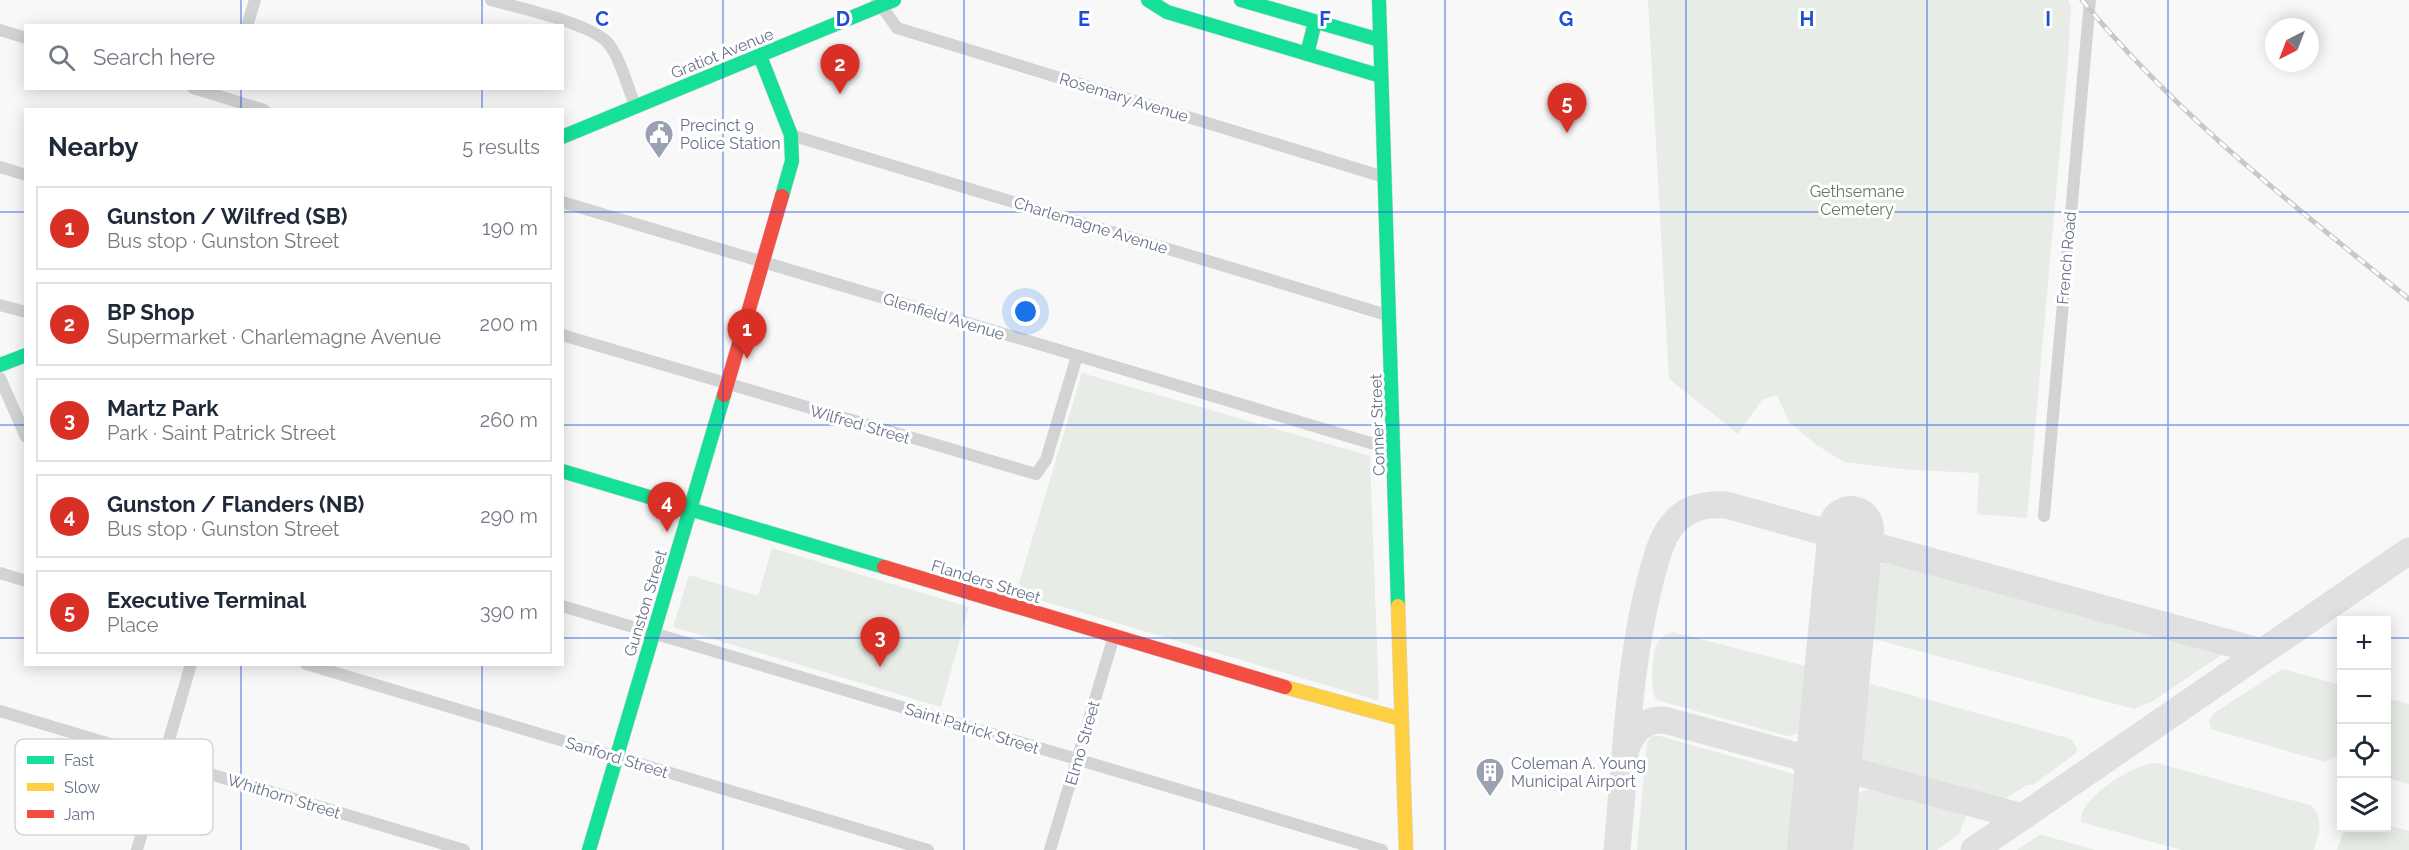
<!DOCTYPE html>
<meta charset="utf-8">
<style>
:root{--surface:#fff;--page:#f6f6f7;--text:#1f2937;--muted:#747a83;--line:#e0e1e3;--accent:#d93025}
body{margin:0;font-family:Raleway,sans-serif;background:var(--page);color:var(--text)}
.controls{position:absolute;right:18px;bottom:18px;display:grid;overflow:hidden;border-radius:0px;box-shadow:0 3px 15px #0003}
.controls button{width:54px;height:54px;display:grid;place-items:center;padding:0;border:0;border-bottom:2px solid var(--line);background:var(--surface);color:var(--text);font:30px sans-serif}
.compass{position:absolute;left:2265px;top:18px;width:54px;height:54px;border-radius:50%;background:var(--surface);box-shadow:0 3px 15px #0003;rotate:222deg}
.you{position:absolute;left:1026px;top:312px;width:21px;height:21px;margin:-15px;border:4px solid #fff;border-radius:50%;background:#1a73e8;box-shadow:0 0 0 9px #1a73e833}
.badge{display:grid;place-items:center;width:39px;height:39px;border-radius:50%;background:var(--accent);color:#fff;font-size:20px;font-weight:700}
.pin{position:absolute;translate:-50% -50px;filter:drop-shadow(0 2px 3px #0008)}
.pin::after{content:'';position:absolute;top:32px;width:21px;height:18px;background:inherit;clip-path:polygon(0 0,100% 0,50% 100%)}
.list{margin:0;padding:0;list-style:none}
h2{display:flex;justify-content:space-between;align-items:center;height:78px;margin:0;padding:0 24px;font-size:26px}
h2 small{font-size:20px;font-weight:400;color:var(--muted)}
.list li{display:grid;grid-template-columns:39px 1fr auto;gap:18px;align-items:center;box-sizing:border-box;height:84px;margin:0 12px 12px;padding:0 12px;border:2px solid var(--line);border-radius:0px}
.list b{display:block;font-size:22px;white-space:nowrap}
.list p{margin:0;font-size:20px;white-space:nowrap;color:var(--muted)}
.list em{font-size:20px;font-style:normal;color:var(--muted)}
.icon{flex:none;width:33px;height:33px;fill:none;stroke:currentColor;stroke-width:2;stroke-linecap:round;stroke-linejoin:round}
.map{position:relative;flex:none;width:2409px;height:850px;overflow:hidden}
.search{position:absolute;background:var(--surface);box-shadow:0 3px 15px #0003;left:24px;top:24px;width:540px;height:66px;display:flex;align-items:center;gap:15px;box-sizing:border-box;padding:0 21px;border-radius:0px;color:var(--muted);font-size:22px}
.panel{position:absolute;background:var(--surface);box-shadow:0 3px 15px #0003;left:24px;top:108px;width:540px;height:558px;border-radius:0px}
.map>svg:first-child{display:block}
.green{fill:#e7ece6}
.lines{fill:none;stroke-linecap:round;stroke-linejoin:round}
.taxiway{stroke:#e0e0e1;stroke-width:27}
.runway{stroke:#e0e0e1;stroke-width:66}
.fast-casing{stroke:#d5d6d8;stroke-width:15}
.slow-casing{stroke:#d5d6d8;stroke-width:15}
.jam-casing{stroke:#d5d6d8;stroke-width:15}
.street{stroke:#d2d3d4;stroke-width:12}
.fast{stroke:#16e098;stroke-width:14}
.slow{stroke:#ffcf43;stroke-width:14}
.jam{stroke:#f24e42;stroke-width:14}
.rail-casing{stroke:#c8c8ca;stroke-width:5}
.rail{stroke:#fff;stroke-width:3;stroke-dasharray:9;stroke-linecap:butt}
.grid{fill:none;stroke:#1d4ed8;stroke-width:1.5;stroke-opacity:0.55}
.labels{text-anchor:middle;stroke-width:6;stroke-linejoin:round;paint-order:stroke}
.street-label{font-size:16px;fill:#677289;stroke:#fff}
.poi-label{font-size:16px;fill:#677289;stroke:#fff;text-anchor:start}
.park-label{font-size:16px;fill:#627a63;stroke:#fff}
.key{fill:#fff;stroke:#d1d5dc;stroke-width:1.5}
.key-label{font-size:16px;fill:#677289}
.grid-label{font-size:20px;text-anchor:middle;font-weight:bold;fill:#1d4ed8;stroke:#fff;stroke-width:6;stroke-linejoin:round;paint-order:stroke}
</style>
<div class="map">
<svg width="2409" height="850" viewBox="0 0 2409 850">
<rect width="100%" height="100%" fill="#f8f8f8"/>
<path class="green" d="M1648,0H2068L2071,5L2068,59L2027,518L1977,514L1979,473L1911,470L1844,462L1818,446L1789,422L1777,395L1762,400L1738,434L1669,379Z
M1082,373L1370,456L1379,701L1016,593Z
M772,548L969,607L941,707L673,627L689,575L758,596Z
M1889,562L2208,649L2220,653V656L2153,701L2134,709L1863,636C1865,613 1860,568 1889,562Z
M1673,632L1805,666C1809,671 1814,677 1814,682C1816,703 1813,735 1787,736L1657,700C1649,692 1652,654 1657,644C1661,637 1666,634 1673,632Z
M2282,669L2341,685V746L2336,756L2325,762L2211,729L2209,721L2214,713Z
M1871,684L2071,739L2077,748L2076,753L2033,785H2027L2003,800L1868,764C1845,751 1857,712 1859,691Z
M2396,700L2409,704V784L2387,778V701Z
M1652,736H1660L1794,774C1813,789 1801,828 1799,850H1637L1647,742Z
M2157,763L2310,805C2326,818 2318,834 2314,850H2182L2081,822C2078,798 2135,763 2157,763Z
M1871,789L1967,814L1959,834L1937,850H1845C1847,828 1843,792 1871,789Z
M2387,825L2409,831V850H2337L2345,828H2386Z
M2039,835H2042L2096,850H2017Z"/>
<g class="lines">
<path class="taxiway" d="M1847,568C1857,552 1869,549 1887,550
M1627,746C1634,730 1645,719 1664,720L2023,817
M1798,756C1820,770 1824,793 1823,818
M1617,850C1626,758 1628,663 1652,574C1657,557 1661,538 1673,524C1687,507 1705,504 1726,505L2262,652
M1974,850L2409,551"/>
<path class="runway" d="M1820,850L1851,529"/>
<g class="fast-casing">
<path id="fast" d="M1148,0L1167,12L1381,76
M1241,0L1380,40
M1379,0L1398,606
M1307,54L1315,22
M760,56L791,135L792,161L782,196
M562,137L894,0
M0,365L26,355
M562,471L884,567
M589,850L724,395"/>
</g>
<g class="slow-casing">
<path id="slow" d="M1398,606L1406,850
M1285,687L1401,719"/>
</g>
<g class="jam-casing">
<path id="jam" d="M724,395L782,196
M884,567L1285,687"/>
</g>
<path class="street" d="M491,0C519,8 590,23 608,43C621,59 627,87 636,107
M877,0L897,28L1384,177
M247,26L255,0
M0,30L26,38
M193,88L264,110
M791,135L1390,316
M0,167L26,175
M562,202L1394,450
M0,305L26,312
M562,335L1036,474L1046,460L1077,356
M0,378L26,437
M2044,516L2090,0
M0,573L26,581
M562,606L1382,850
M306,664L928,850
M0,711L464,850
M137,850L191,664
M1050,850L1114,636"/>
<use href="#fast" class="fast"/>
<use href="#slow" class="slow"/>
<use href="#jam" class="jam"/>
<g class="rail-casing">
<path id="rail" d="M2082,0C2176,115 2294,206 2409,299"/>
</g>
<use href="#rail" class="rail"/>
</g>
<path class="grid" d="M241,0V26M482,0V26M723,0V850M964,0V850M1204,0V850M1445,0V850M1686,0V850M1927,0V850M2168,0V850M241,88V110M482,88V110M0,212H26M562,212H2409M0,425H26M562,425H2409M0,638H26M562,638H2342M2386,638H2409M241,664V850M482,664V850"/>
<defs>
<g id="civic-pin" transform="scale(1.5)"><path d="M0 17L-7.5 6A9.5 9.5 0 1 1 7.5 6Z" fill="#9aa1b0" stroke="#fff"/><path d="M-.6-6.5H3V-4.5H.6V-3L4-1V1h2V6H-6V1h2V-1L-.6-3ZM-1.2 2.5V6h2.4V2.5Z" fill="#fff"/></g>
<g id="building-pin" transform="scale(1.5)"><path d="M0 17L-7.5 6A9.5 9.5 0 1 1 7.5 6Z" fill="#9aa1b0" stroke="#fff"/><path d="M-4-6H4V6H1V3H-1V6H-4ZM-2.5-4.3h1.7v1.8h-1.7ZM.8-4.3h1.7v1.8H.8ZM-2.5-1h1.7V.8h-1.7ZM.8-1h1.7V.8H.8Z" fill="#fff"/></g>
</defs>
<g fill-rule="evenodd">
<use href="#civic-pin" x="659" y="134"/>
<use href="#building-pin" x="1490" y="772"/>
</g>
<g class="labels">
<g class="street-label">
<text transform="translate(722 53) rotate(-22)" y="6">Gratiot Avenue</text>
<text transform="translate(1124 97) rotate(17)" y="6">Rosemary Avenue</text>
<text transform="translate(1091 225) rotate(17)" y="6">Charlemagne Avenue</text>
<text transform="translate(2066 258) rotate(-85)" y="6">French Road</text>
<text transform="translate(944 316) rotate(17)" y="6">Glenfield Avenue</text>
<text transform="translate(860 424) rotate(16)" y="6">Wilfred Street</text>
<text transform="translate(1377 425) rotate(-92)" y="6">Conner Street</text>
<text transform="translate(986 581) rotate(17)" y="6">Flanders Street</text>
<text transform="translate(645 603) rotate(-73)" y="6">Gunston Street</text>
<text transform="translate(972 728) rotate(17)" y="6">Saint Patrick Street</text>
<text transform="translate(1082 743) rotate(-74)" y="6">Elmo Street</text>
<text transform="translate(617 757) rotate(17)" y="6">Sanford Street</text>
<text transform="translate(284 796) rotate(17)" y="6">Whithorn Street</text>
</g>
<g class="poi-label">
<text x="680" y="131">Precinct 9<tspan x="680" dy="18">Police Station</tspan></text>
<text x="1511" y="769">Coleman A. Young<tspan x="1511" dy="18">Municipal Airport</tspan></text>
</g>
<g class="park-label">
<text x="1857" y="197">Gethsemane<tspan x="1857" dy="18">Cemetery</tspan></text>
</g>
</g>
<rect x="15" y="739" width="198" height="96" rx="9" class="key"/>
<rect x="27" y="756" width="27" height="8" fill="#16e098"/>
<rect x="27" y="783" width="27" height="8" fill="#ffcf43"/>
<rect x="27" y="810" width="27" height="8" fill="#f24e42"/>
<g class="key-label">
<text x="64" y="766">Fast</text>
<text x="64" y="793">Slow</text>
<text x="64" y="820">Jam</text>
</g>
<g class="grid-label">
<text x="602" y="26">C</text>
<text x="843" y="26">D</text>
<text x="1084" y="26">E</text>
<text x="1325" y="26">F</text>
<text x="1566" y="26">G</text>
<text x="1807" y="26">H</text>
<text x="2048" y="26">I</text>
</g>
</svg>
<div class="controls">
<button>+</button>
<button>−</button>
<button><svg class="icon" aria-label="locate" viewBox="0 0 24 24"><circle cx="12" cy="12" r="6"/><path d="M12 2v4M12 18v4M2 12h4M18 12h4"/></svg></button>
<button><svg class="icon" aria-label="layers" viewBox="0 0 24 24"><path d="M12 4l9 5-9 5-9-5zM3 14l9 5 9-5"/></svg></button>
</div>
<svg class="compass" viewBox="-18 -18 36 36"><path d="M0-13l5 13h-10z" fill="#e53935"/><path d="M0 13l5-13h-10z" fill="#747a83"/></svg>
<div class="you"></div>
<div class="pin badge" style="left:747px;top:359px">1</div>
<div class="pin badge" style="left:840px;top:94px">2</div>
<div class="pin badge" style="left:880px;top:667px">3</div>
<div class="pin badge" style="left:667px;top:532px">4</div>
<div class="pin badge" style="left:1567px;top:133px">5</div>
<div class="search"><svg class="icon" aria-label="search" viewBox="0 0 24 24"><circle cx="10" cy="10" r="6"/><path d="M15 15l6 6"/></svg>Search here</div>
<section class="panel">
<h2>Nearby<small>5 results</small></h2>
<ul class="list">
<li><span class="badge">1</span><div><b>Gunston / Wilfred (SB)</b><p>Bus stop · Gunston Street</p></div><em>190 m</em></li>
<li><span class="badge">2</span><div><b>BP Shop</b><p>Supermarket · Charlemagne Avenue</p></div><em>200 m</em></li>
<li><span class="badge">3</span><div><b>Martz Park</b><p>Park · Saint Patrick Street</p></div><em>260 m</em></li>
<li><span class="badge">4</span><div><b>Gunston / Flanders (NB)</b><p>Bus stop · Gunston Street</p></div><em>290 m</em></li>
<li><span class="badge">5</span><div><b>Executive Terminal</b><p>Place</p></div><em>390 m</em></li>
</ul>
</section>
</div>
